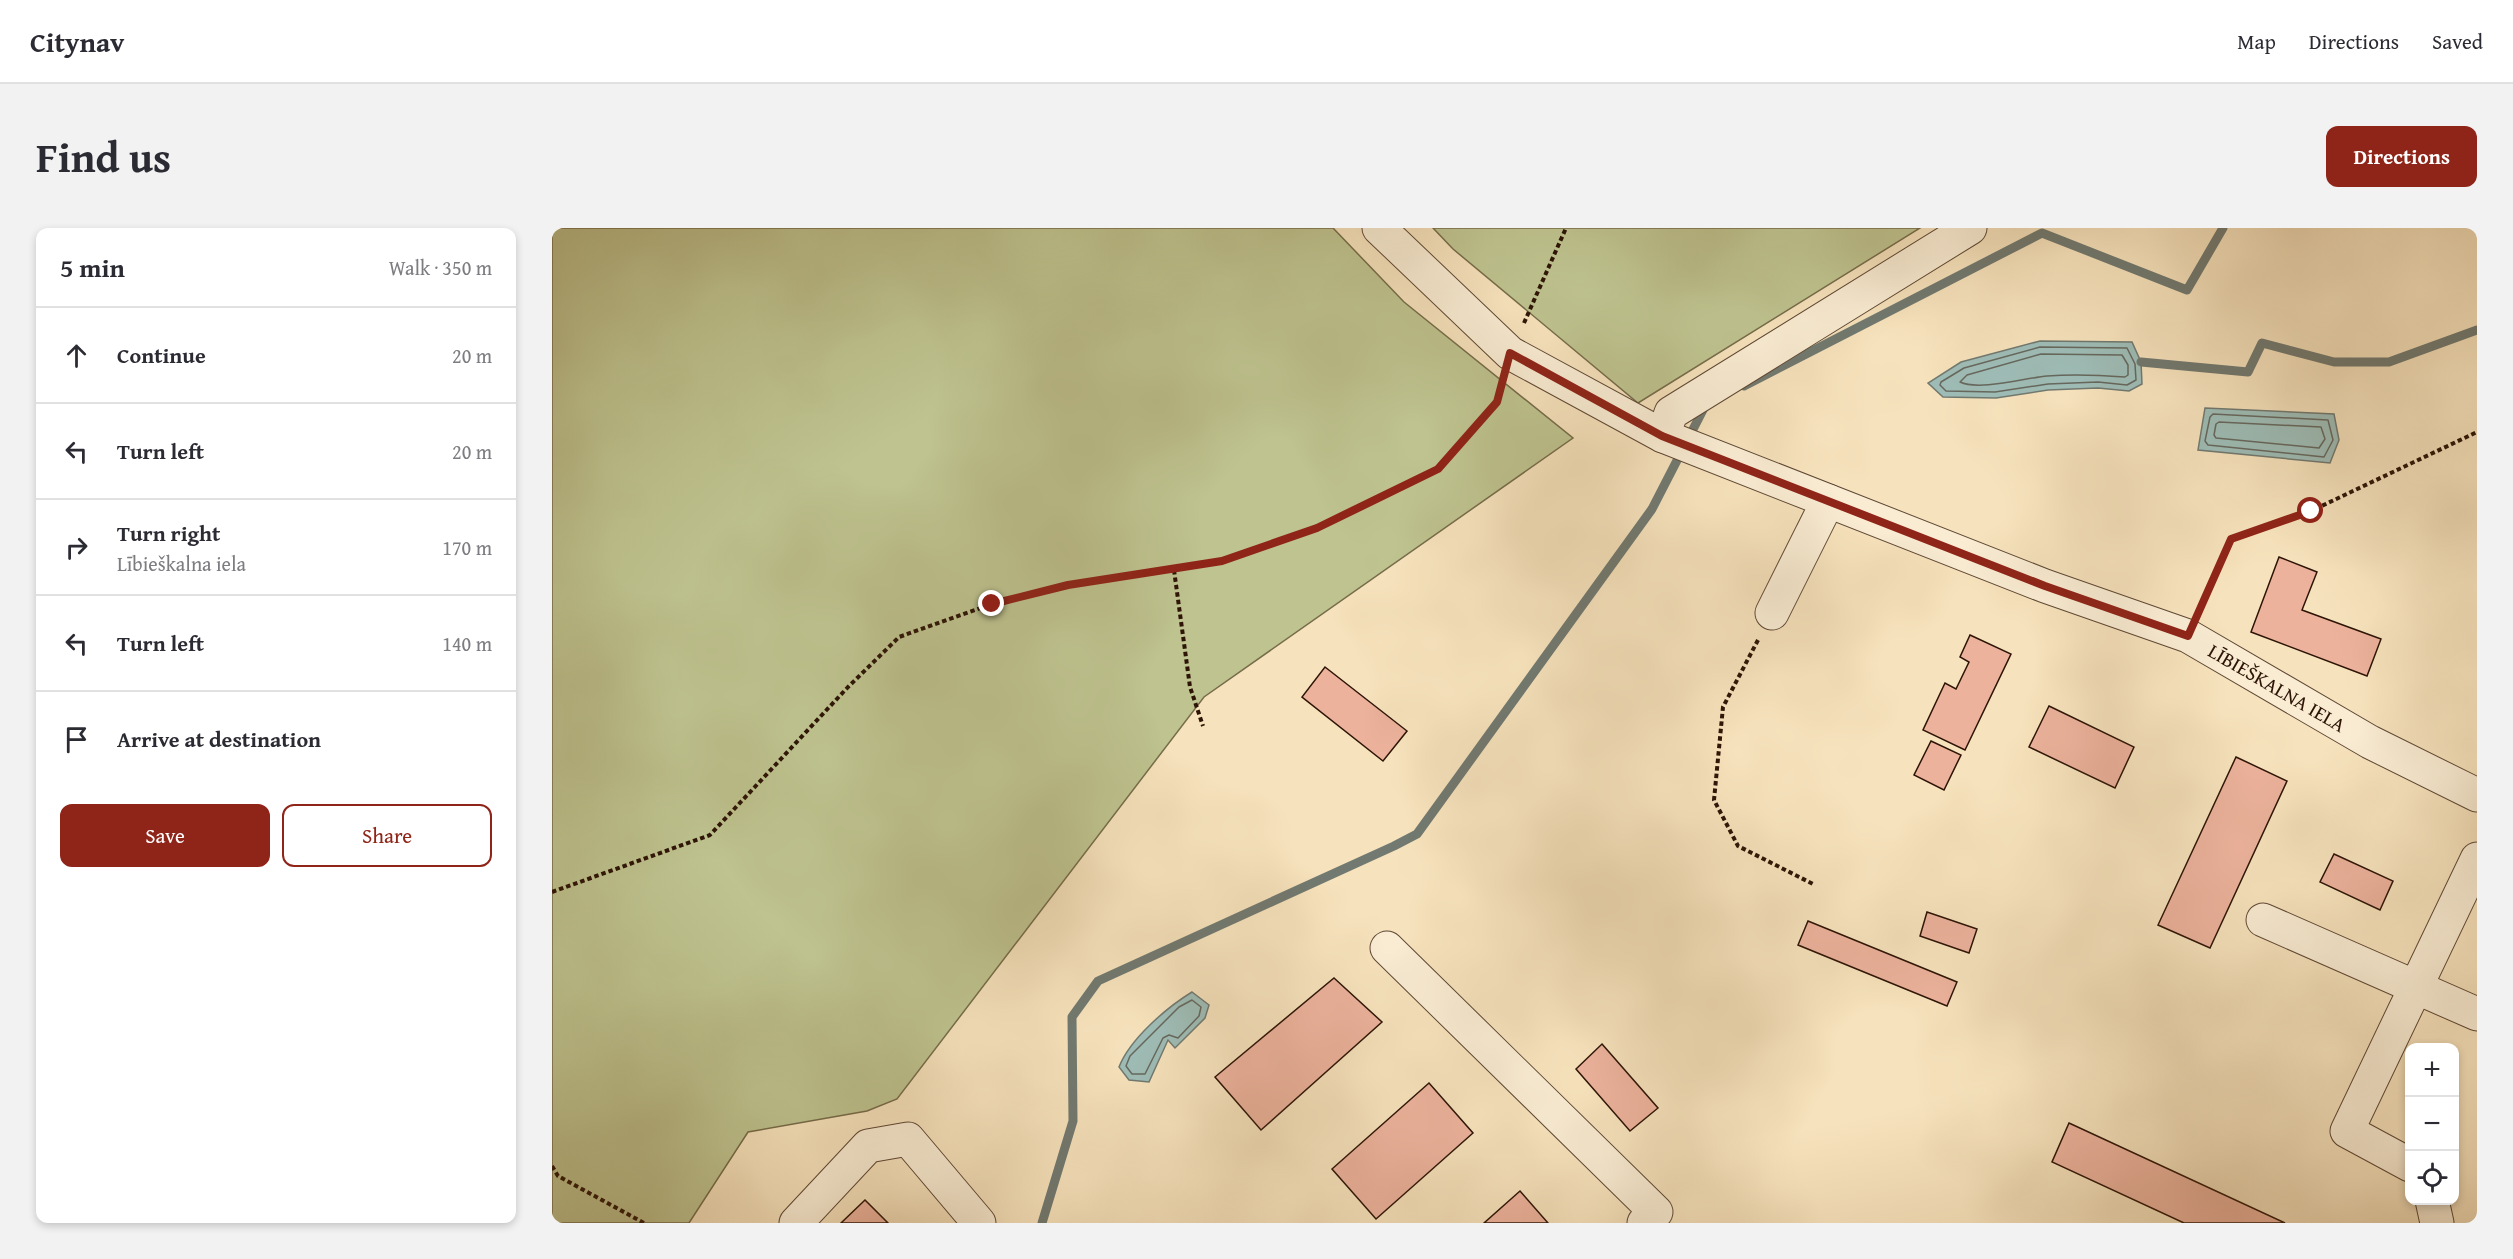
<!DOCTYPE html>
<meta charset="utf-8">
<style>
:root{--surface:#fff;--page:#f2f2f3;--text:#2b2b33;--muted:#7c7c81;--line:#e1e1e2;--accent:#8f2418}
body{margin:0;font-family:"Gentium Book Plus",serif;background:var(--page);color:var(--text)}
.controls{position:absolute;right:18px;bottom:18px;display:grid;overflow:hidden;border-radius:12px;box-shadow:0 3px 9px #0003}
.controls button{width:54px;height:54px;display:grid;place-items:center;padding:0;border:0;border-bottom:2px solid var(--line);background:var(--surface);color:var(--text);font:30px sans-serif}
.stop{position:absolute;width:18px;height:18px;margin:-14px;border:4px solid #8f2418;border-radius:50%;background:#fff}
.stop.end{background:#8f2418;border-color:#fff;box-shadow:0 2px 6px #0008}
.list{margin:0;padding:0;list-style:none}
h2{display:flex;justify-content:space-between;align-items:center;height:78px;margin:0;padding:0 24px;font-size:26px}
h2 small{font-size:20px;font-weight:400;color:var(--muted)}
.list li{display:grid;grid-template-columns:39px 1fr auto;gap:18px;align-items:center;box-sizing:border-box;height:96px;padding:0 24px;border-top:2px solid var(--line)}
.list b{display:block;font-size:22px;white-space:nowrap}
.list p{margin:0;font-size:20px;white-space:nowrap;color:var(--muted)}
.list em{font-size:20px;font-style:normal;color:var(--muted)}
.actions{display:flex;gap:12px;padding:18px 24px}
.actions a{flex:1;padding:14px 0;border:2px solid var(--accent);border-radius:12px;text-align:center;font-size:21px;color:var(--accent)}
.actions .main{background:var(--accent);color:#fff}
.icon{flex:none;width:33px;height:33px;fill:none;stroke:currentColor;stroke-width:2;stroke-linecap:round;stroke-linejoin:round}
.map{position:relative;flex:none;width:1925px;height:995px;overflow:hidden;border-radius:12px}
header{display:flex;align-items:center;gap:36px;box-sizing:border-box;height:84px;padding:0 30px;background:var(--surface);border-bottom:2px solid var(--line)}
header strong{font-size:28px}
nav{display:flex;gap:33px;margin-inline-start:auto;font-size:21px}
.intro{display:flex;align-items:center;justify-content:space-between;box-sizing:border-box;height:144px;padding:0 36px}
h1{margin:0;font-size:42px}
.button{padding:15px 27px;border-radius:12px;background:var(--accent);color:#fff;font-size:21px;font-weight:700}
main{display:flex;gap:36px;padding:0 36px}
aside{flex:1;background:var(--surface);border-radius:12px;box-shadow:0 3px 9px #0003}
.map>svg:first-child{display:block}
.green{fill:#bec38f;stroke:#766c4a;stroke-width:1.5}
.water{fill:#9ebdb7;stroke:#717970;stroke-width:1.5}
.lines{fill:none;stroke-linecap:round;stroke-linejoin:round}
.shore{stroke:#66685e;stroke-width:1.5}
.stream{stroke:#717970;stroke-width:9}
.building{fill:#ecb29c;stroke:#2d1406;stroke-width:1.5}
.minor-casing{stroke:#5f4834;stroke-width:35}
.path{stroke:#2d1406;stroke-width:4;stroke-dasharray:4.5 3;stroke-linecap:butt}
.minor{stroke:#f9ecd3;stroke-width:33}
.route{stroke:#8f2418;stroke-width:8}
.labels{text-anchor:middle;stroke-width:6;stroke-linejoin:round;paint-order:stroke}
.street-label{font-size:20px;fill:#2d1406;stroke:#f9ecd3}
</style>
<header>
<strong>Citynav</strong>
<nav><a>Map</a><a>Directions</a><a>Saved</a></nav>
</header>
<div class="intro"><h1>Find us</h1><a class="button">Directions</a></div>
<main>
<aside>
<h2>5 min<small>Walk · 350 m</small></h2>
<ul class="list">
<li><svg class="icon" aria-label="ahead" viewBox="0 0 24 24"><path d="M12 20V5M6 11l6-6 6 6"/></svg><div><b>Continue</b></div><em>20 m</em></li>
<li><svg class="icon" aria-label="left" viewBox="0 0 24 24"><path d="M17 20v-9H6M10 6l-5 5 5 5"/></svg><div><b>Turn left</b></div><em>20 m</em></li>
<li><svg class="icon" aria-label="right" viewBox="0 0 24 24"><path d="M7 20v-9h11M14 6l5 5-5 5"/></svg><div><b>Turn right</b><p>Lībieškalna iela</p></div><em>170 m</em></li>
<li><svg class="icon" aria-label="left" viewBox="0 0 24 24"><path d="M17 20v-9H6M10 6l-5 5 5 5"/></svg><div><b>Turn left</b></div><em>140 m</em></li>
<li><svg class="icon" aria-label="arrive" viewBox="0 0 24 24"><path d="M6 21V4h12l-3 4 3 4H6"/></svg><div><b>Arrive at destination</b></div></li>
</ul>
<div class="actions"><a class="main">Save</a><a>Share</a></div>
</aside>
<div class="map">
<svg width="1925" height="995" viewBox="0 0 1925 995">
<rect width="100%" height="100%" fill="#f6e2bc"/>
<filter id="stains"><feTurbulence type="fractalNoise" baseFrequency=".00333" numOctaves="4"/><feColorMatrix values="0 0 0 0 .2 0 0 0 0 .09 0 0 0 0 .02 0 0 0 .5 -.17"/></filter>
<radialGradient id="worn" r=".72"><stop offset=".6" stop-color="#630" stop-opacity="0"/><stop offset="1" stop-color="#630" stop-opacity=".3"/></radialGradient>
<path class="green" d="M0,0H781L852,74L1021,210L652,469L345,871L315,883L196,904L137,995H0Z
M881,0H1368L1086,175L901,21Z"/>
<path class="water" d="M1488,113L1580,114L1589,134L1590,156L1577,163L1546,160L1496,162L1444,170L1391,169L1376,155L1409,134Z
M1653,180L1782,186L1787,212L1778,235L1646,222Z
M640,764L657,777L653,790L623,820L616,812L597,854L577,852L567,839C578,811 614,780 640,764Z"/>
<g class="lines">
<path class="shore" d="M1488,119L1575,120L1583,136L1584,152L1575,157L1546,154L1496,156L1443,164L1394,163L1388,157L1389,154L1412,140Z
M1489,126L1570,127L1576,137V147L1573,149C1547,147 1521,146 1495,148C1473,150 1427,163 1408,154L1415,147Z
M1661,186L1776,192L1781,212L1772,229L1656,217L1653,213L1658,189Z
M1667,194L1769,199L1773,211L1767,220L1664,210L1662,207L1664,196Z
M640,772L649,779L647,788L626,810L617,807L611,810L593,846H580L574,838L578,828L627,779Z"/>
<path class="stream" d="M1589,134L1696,144L1710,115L1782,134H1837L1925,102
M1192,158L1490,5L1635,62L1671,0
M490,995L521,893L520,789L546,753L842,618L865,606L1100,281L1153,178"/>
</g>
<path class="building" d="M1727,329L1765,344L1750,382L1829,411L1815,448L1699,404Z
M1418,407L1459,426L1413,522L1371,502L1393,455L1404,461L1417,434L1408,429Z
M773,439L855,503L831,533L750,469Z
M1497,478L1582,519L1563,560L1477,519Z
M1379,513L1409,527L1392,562L1362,547Z
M1684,529L1735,553L1658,720L1606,697Z
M1782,626L1841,653L1828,682L1768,654Z
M1375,684L1425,701L1417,725L1368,708Z
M1256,693L1405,754L1395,778L1246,717Z
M782,750L830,794L709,902L663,849Z
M1050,816L1106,880L1078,903L1024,841Z
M877,855L921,905L824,991L780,941Z
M1517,895L1733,995H1632L1500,934Z
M968,963L996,995H932Z
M313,972L336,995H289Z"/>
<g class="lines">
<g class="minor-casing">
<g id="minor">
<path id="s1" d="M827,0L958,125L1111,208L1493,358L1636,408L1818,514L1925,567"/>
<path d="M1111,208L1119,185L1418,0"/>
<path d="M1220,385L1276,273"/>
<path d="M1711,692L1925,786"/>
<path d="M835,720L1104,984L1092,995"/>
<path d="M1858,937L1795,903L1925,631"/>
<path d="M1880,972L1885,995"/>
<path d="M244,995L316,918L356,911L427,995"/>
</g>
</g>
<path class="path" d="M972,95L1014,0
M622,342L638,459L651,498
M1649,380L1679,311L1759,283L1925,204
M1206,412L1171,479L1162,572L1186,618L1263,657
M0,664L158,607L296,459L347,409L440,376L516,357L670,333L765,300L886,241L945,174L950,155
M0,938L6,948L92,995"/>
<use href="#minor" class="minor"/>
</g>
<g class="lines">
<path class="route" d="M440,376L516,357L670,333L765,300L886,241L945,174L958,125L1110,208L1493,358L1636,408L1679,311L1759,283"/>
</g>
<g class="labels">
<g class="street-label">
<text dy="7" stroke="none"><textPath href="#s1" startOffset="1020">LĪBIEŠKALNA IELA</textPath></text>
</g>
</g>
<rect width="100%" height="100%" filter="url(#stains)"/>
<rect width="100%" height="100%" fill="url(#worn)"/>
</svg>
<div class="controls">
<button>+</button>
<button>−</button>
<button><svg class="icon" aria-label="locate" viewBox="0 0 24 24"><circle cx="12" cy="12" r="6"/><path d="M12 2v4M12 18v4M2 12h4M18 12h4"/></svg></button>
</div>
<div class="stop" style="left:1759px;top:283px"></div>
<div class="stop end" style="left:440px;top:376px"></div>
</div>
</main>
